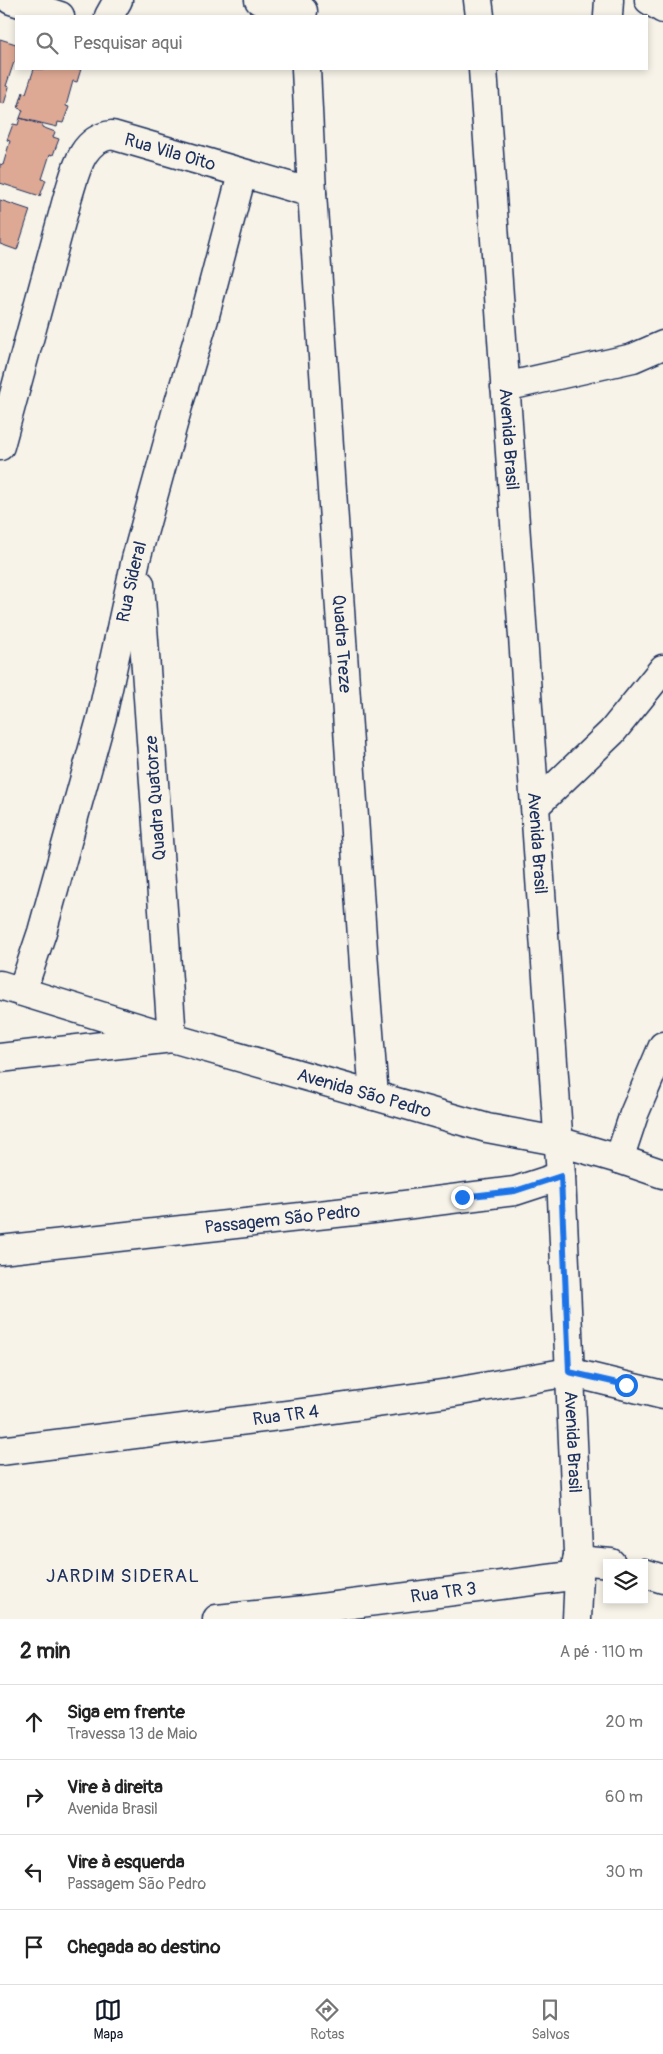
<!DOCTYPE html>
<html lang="pt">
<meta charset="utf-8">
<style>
:root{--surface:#fff;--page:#f2f2f2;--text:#222;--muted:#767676;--line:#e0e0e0;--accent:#111827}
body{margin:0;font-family:Pangolin,sans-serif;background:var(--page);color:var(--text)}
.controls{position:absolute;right:15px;bottom:15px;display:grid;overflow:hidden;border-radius:0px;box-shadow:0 2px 8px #0003}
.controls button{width:45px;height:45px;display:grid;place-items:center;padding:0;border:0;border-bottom:1px solid var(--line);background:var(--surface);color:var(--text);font:25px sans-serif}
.stop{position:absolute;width:15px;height:15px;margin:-11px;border:4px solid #1a73e8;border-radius:50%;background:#fff}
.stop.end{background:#1a73e8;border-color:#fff;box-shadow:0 1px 5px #0008}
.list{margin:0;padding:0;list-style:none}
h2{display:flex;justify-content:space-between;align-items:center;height:65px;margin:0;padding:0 20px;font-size:21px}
h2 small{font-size:16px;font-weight:400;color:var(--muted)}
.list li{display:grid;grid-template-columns:32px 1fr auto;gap:15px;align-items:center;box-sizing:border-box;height:75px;padding:0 20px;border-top:1px solid var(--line)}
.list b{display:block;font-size:19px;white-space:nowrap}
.list p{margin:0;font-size:16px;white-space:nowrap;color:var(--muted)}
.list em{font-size:16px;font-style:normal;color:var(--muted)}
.icon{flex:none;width:28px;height:28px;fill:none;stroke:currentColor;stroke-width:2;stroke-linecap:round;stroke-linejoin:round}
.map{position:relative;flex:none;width:663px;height:1619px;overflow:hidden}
.search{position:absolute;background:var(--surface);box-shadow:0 2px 8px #0003;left:15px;right:15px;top:15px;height:55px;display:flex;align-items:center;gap:12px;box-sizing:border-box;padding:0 18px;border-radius:0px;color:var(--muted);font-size:19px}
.sheet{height:365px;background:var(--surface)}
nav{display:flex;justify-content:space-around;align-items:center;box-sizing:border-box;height:70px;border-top:1px solid var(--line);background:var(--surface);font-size:14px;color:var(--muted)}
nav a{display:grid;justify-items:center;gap:2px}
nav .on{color:var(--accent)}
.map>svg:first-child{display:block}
.building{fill:#dea994;stroke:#1b2f5e}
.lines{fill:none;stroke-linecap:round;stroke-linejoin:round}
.minor-casing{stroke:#1b2f5e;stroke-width:31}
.major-casing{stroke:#1b2f5e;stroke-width:31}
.minor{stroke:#f7f3e8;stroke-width:28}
.major{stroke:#f7f3e8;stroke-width:28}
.route{stroke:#1a73e8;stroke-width:6}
.labels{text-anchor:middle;stroke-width:4;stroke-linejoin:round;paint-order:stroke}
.street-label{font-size:18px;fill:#1b2f5e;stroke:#f7f3e8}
.neighbourhood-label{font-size:19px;letter-spacing:1px;fill:#1b2f5e;stroke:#f7f3e8}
</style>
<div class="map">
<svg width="663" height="1619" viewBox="0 0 663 1619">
<rect width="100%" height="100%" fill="#f7f3e8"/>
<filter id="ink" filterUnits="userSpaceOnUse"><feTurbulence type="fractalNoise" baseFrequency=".02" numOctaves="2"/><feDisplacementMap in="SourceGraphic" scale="10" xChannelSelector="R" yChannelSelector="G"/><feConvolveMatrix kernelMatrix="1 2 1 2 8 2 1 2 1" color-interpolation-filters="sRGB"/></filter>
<g filter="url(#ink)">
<path class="building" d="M0,39L16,44V63L14,62L6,86L9,87L4,104L0,102Z
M34,69H81L77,82L73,81L66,106L69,107L63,123L58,122L57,127L20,118L23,110L18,108L23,92L26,93Z
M20,118L42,125V127L55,132L53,137L59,139L53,155L50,154L42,179L46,180L40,196L0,183V164L3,165L10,141L7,140L13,124L18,125Z
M0,200L30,210L17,250L0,244Z"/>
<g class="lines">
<g class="minor-casing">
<g id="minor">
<path d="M11,0L60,16"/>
<path d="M259,0L303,11"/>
<path d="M649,0L663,9"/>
<path d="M109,16L118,0"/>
<path d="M608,16L609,0"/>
<path id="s1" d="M306,69L312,193L365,981L374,1096"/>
<path d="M505,387L633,358L663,345"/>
<path id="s2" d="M0,446L68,196C76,171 81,139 112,135L312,193"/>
<path d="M536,805L612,732L663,669"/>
<path id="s3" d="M22,991L42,932L102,716L136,559L178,406L204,319L242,174"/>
<path d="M0,1058L172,1038L140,584"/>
<path d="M557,1141L619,1159L663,1174"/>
<path d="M619,1159L634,1114L663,1046"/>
<path id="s4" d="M0,1250L373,1209L515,1191L561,1176"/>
<path id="s5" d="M0,1451L303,1413L449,1393L569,1372L663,1395"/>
<path d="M577,1560L611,1563"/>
<path d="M644,1573L663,1579"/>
<path id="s6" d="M217,1619L305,1610L579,1575"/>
</g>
</g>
<g class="major-casing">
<g id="major">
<path d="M478,0L480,16"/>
<path id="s7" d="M483,69L561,1176L579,1575L577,1619"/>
<path id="s8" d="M0,985L172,1038L487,1128L557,1141"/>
</g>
</g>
<use href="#minor" class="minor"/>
<use href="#major" class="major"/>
</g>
</g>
<g class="lines" filter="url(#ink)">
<path class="route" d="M462,1197L515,1191L561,1176L569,1372L626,1385"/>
</g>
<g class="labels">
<g class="street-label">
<text dy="6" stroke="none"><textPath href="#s2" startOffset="400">Rua Vila Oito</textPath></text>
<text dy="6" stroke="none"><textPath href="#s7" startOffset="371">Avenida Brasil</textPath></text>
<text dy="6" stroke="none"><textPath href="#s3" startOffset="424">Rua Sideral</textPath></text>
<text dy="6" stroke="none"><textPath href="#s1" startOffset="576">Quadra Treze</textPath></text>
<text transform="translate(155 798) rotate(-94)" y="6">Quadra Quatorze</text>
<text dy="6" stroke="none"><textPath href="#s7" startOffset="776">Avenida Brasil</textPath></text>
<text dy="6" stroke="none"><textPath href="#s8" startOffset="380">Avenida São Pedro</textPath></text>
<text dy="6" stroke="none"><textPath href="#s4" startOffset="284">Passagem São Pedro</textPath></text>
<text dy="6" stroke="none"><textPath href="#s5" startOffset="288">Rua TR 4</textPath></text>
<text dy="6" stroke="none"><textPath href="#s7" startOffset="1376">Avenida Brasil</textPath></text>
<text dy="6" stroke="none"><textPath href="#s6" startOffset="228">Rua TR 3</textPath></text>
</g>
<g class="neighbourhood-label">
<text x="123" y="1582">JARDIM SIDERAL</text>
</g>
</g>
</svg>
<div class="controls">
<button><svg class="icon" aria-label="layers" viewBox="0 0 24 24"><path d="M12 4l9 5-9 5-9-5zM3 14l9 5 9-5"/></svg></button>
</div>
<div class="stop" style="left:626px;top:1385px"></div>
<div class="stop end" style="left:462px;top:1197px"></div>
<div class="search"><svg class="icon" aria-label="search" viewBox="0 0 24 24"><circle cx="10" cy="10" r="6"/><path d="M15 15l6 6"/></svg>Pesquisar aqui</div>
</div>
<section class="sheet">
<h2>2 min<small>A pé · 110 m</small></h2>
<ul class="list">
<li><svg class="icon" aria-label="ahead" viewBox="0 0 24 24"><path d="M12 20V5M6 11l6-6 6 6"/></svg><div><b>Siga em frente</b><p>Travessa 13 de Maio</p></div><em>20 m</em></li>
<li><svg class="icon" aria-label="right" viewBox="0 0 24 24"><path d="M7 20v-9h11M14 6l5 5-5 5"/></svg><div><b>Vire à direita</b><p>Avenida Brasil</p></div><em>60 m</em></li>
<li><svg class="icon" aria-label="left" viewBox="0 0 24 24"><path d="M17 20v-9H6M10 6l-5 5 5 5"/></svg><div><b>Vire à esquerda</b><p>Passagem São Pedro</p></div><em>30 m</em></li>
<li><svg class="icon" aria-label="arrive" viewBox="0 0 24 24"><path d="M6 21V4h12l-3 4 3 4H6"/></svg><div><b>Chegada ao destino</b></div></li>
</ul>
</section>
<nav>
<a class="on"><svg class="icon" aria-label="map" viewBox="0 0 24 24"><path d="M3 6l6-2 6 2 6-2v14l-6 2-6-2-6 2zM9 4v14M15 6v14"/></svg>Mapa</a>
<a><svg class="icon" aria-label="directions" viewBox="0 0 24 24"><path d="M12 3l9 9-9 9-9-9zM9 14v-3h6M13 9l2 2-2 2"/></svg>Rotas</a>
<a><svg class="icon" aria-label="saved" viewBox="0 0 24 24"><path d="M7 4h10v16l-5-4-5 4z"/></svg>Salvos</a>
</nav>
